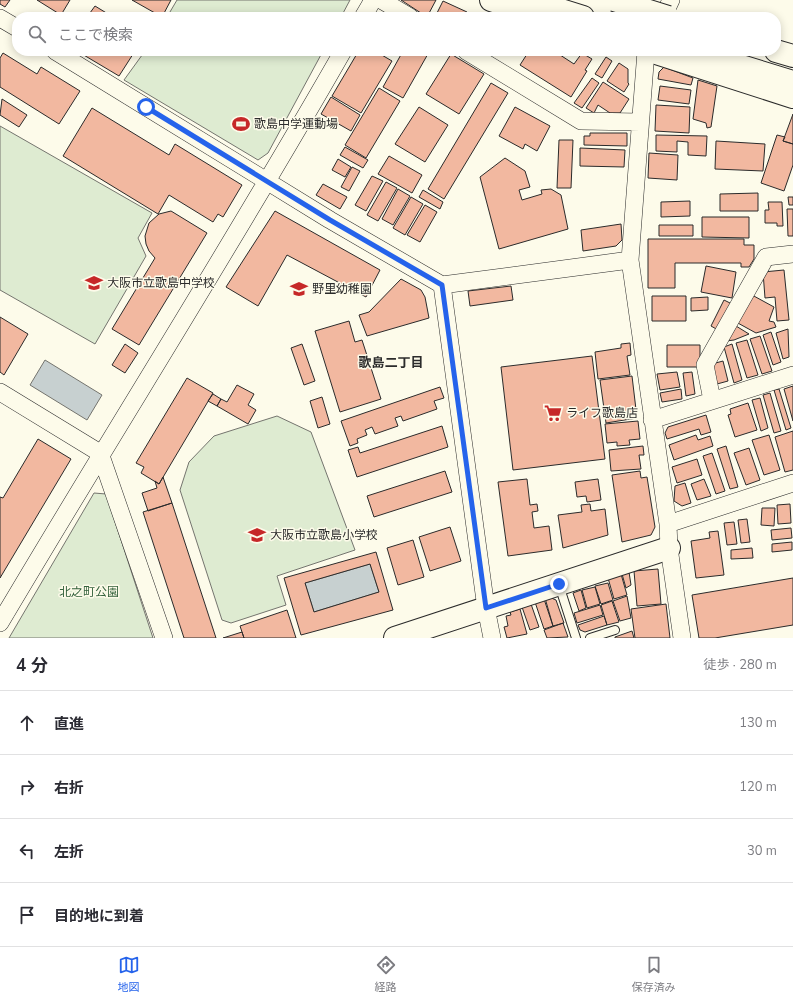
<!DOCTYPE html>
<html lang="ja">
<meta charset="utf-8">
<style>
:root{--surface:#fff;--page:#f2f2f3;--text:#2b2b33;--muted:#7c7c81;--line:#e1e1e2;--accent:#2563eb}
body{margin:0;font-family:"Nunito Sans","Noto Sans JP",sans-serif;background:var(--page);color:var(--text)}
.stop{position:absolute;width:12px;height:12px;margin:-9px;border:3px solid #2563eb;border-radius:50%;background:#fff}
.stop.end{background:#2563eb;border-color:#fff;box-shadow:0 1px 4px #0008}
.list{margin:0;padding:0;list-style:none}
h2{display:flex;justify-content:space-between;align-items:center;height:52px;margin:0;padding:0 16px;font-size:17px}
h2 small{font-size:13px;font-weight:400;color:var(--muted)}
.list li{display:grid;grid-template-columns:26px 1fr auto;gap:12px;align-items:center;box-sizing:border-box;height:64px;padding:0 16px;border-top:1px solid var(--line)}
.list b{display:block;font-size:15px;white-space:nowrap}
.list em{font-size:13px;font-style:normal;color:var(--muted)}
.icon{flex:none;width:22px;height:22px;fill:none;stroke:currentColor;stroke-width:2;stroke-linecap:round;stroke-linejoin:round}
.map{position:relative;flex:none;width:793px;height:638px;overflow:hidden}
.search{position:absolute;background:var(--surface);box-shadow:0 2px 10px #0003;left:12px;right:12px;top:12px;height:44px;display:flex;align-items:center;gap:10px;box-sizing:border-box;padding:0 14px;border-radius:16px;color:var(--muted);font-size:15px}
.sheet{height:308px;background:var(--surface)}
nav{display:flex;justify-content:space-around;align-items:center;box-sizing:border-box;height:56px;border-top:1px solid var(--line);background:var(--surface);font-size:11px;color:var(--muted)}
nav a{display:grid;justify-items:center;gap:2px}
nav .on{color:var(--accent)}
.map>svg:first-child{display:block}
.green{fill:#deebd1;stroke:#74746e}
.water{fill:#c7d0d0;stroke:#74746e}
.building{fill:#f2b8a0;stroke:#2b2b2b;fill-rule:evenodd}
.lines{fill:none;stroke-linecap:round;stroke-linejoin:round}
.lane-casing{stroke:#2b2b2b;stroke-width:10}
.street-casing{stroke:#2b2b2b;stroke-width:18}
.secondary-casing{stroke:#2b2b2b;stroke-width:24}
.highway-casing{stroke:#2b2b2b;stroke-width:24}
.lane{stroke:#fdfbea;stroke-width:8}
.street{stroke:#fdfbea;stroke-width:17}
.secondary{stroke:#fdfbea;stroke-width:22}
.highway{stroke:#fdfbea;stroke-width:22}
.highway-bridge-casing{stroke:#2b2b2b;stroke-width:24;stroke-linecap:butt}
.highway-bridge{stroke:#fdfbea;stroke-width:22}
.route{stroke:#2563eb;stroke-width:5}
.labels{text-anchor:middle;stroke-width:3;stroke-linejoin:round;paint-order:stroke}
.poi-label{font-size:12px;fill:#2b2b2b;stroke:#fdfbea;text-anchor:start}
.park-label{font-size:12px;fill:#34623c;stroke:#fdfbea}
.neighbourhood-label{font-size:13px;font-weight:bold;fill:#2b2b2b;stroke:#fdfbea}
</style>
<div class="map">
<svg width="793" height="638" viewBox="0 0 793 638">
<rect width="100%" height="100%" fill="#fdfbea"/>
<path class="green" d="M177,0H350L341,17H167Z
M145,51H323L268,153L258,160L124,80Z
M0,126L152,213L138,238L146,256L95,344L0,290Z
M277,416L311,432L355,550L277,576L286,605L231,623L222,620L180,490L189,462L214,436Z
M94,493L106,494L153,638H9Z"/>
<path class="water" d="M45,360L102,395L87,420L30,385Z
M370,564L379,592L314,612L305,583Z"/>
<path class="building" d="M0,0H10L5,7L0,4Z
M37,0H70L61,15Z
M132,0H171L162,17Z
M401,0H436L427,17Z
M443,1L467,12L466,17H435Z
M95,6L113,17H87Z
M77,51H135L119,76Z
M364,51H375L392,61L361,113L332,96L358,52L362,54Z
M403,51L429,52L403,98L383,87Z
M529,51H554L574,64L582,53L592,59L585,70L587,71L571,97L520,65Z
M3,53L37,74L41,67L80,91L59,124L0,87V58Z
M451,54L484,74L459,114L426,94Z
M606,57L612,61L602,78L595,74Z
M619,63L628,69V83L629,84L624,92L607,81Z
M664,67L693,78L691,85L658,79L659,72Z
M592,78L599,83L582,108L574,103Z
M698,80L717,86L711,127L707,128L706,123L693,119Z
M603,82L629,99L620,113H610L598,105L594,113L586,108Z
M491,83L508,93L444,199L428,189Z
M660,86L691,90L689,104L658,100Z
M379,88L400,101L366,158L345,145Z
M331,97L360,115L351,131L321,114Z
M2,99L27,115L19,127L0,115Z
M656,105L690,107L689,133L655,131Z
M419,107L448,125L425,162L395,144Z
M515,107L550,126L537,151L525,144L523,149L499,136Z
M92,108L169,155L175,144L242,185L223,217L218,214L213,222L169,195L158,214L63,156Z
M793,114V144L783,141Z
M590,133H627V146L584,145V136H590Z
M656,135L707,136L706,156L688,155V142L677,141V152L656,151Z
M777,135L785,137L783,141L793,144V165L784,191L761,183Z
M559,140H573L571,188H557Z
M716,141L765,144L763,171L715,169Z
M345,147L368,160L363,168L340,155Z
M580,148L625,150L624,167L580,166Z
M649,153L678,155L677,180L648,178Z
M389,156L422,175L412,193L378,174Z
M505,158L525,171L530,187L519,190L522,200L542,194L541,190L551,189L561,195L568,229L499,249L480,177Z
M338,159L351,167L345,177L332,170Z
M352,167L360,171L349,191L341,187Z
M372,176L383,181L366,211L355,205Z
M386,182L397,188L378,221L367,215Z
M323,184L347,197L340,209L316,195Z
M398,189L410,196L393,225L382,219Z
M423,190L443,202L440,209L419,197Z
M758,193V211H720V194Z
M411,197L423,204L405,235L393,228Z
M788,197H793V205H789Z
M690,201V216L661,217V202Z
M768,202H782L783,226H777V223H765V210H769Z
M425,205L437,212L420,242L407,235Z
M787,209H793V236H788Z
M171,211L207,233L139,345L112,329L155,258L149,251L146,244L145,236L149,223L159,214Z
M275,211L380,270L366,297L287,255L258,306L226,287Z
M702,217H749V238L702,237Z
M621,224L622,240L616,246L583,251L581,230Z
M659,225H693V236H659Z
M648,239H744V245H754V259L749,267H741V263H675V288H648Z
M706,266L736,272L732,298L701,292Z
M784,270L789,320L777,321L775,297L765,298L763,272Z
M401,279L421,290L425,297L429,318L367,336L359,315L369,312Z
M511,286L513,300L470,306L468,291Z
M752,295L774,307L769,321L774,322L776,327L756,333L736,322Z
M652,296H686V321H652Z
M708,297V310L691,311V298Z
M724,300L732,304L718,330L711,326Z
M0,317L28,334L4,375L0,372Z
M349,321L355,342L362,340L381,399L340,412L315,331Z
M736,326L749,334L734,340L726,341Z
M788,329L789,357L783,359L776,333Z
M771,332L781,362L773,365L763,335Z
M760,336L772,371L762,374L750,339Z
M747,340L758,375L747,378L736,343Z
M630,343L631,355L627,356L630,375L598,379L595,352L621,348V344Z
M125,344L138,353L125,373L112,365Z
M302,344L315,381L304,385L291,348Z
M732,344L742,380L734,383L724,347Z
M667,345H700V367H667Z
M592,356L605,459L513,470L501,367Z
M723,361L728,381L717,384L712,364Z
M677,372L680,387L660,390L657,374Z
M692,372L695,394L686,396L683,373Z
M632,376L637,418L606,423L600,380Z
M187,378L213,393L159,484L141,473L144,467L136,463Z
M237,385L254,394L248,405L256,410L248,424L217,406L221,399L227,402Z
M793,386V421L784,389Z
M440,387L444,398L434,401L437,409L403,421L401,416L395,418L398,426L375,434L372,427L365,430L367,435L357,439L358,443L350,446L341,421Z
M681,389L682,399L662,402L660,393Z
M779,389L791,428L786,430L774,390Z
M770,393L781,431L774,433L763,395Z
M213,394L221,399L217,406L208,401Z
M322,397L330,424L318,428L310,401Z
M760,398L768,428L761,431L752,400Z
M748,403L757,430L735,437L728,415L731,414L730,409Z
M706,415L711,432L701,435L699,429L667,439L665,433L668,427Z
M638,421L640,439L629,440L630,445L617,446V442L607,443L605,424Z
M442,426L448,447L357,477L348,450L358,447L360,453Z
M793,431V470L785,472L775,437Z
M696,435L698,440L710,436L713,446L674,460L669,445Z
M769,435L780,470L764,475L752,440Z
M38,439L71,459L0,578V497L3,498Z
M643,446L644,455H639L641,469L611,471L609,450Z
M726,446L738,487L730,489L717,449Z
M749,448L760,480L746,485L734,453Z
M712,453L725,491L716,494L703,456Z
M697,459L702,475L677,483L672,467Z
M445,471L452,492L374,517L367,496Z
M640,471L641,478L647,477L655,527L651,535L622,542L612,475Z
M163,477L172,503L148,511L142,493L157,488L155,481L159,484Z
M527,479L530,505L537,504L538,511L532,512L534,528L549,526L552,550L508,556L498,482Z
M598,479L601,500L587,502L586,496L577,497L575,482Z
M704,479L711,496L697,500L691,484Z
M685,483L691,503L682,506L674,501L675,486Z
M172,503L216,638H184L143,512Z
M590,504L591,511L605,509L608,535L563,548L558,515L582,512L581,505Z
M790,504L791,523L778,524L777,505Z
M762,508H775L774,526L761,525Z
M747,519L750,542L741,543L738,520Z
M734,522L737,544L727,545L724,523Z
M450,527L461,561L430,571L419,537Z
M791,528L792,538L772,540L771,530Z
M718,531L724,575L696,578L691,541L710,538L709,532Z
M413,540L424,577L398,585L387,548Z
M792,542V550L772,552V544Z
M752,548L753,558L731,559V550Z
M376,552L393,610L301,635L284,578ZM370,564L379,592L314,612L305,583Z
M658,569L661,604L637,606L634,571Z
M629,572L631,585L626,588L622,574Z
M621,574L627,595L614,599L608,578Z
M793,578V625L715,638H699L692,595Z
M608,583L613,600L601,604L595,586Z
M595,587L600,604L587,608L582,590Z
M581,590L586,608L579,611L573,593Z
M627,596L631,618L620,621L613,601Z
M549,597L556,600L564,623L553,626L545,598Z
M544,599L553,626L544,629L535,602Z
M612,601L619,622L607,625L601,605Z
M531,604L539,627L530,630L522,607Z
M666,604L670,638H635L631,609Z
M600,605L603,615L577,623L574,613Z
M520,609L527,634L507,638L504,627L508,626L506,616L511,615L510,612Z
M287,610L296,638H244L240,626Z
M604,616L607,625L585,632L580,630L578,625Z
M563,623L568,637L547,638L544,630Z
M632,631L634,638H615V637Z
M242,632L244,638H223Z"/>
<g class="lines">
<g class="lane-casing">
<path id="lane" d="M559,585L576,638
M590,638L615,630"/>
</g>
<g class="street-casing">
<path id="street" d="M381,0L410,17
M363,17L373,0
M663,17L671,0
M0,18L17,28
M55,51L330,220L442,285L630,260
M466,51L581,121L640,122
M646,51L630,260L668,524L669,548L682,638
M442,285L486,608L492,638
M0,392L100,453L164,638
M712,400L705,365L766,257L793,254
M652,420L793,375
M668,524L793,483
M0,623C113,432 233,244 343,51"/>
</g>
<g class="secondary-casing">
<path id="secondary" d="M491,0L543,17
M650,51L793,97
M395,638L669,548"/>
</g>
<g class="highway-casing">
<path id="highway" d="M529,0L583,17
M692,51L793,82
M776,51L793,56"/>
</g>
<use href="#lane" class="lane"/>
<use href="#street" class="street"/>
<use href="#secondary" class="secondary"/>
<use href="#highway" class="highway"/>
<g class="highway-bridge-casing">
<path id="highway-bridge" d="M614,0L668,17"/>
</g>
<use href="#highway-bridge" class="highway-bridge"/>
</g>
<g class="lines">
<path class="route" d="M146,107L330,220L442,285L486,608L559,584"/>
</g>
<defs>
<g id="stadium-bare" transform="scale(1.38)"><path d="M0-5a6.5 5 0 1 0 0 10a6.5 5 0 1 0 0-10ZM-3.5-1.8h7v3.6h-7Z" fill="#c62828" stroke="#fdfbea" stroke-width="2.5" paint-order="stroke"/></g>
<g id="school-bare" transform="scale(1.38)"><path d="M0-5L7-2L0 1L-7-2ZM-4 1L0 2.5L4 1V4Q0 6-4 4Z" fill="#c62828" stroke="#fdfbea" stroke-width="2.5" paint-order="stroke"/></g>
<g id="supermarket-bare" transform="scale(1.38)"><path d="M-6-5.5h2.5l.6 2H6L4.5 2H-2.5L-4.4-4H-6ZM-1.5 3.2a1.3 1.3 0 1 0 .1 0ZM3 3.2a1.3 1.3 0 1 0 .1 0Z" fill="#c62828" stroke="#fdfbea" stroke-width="2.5" paint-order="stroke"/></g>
</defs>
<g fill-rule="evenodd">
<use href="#stadium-bare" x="241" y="124"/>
<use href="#school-bare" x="94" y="283"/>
<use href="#school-bare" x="299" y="289"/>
<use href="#supermarket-bare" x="553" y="413"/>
<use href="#school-bare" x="257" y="535"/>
</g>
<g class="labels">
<g class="poi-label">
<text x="254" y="128">歌島中学運動場</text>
<text x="107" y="287">大阪市立歌島中学校</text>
<text x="312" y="293">野里幼稚園</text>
<text x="566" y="417">ライフ歌島店</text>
<text x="270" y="539">大阪市立歌島小学校</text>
</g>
<g class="park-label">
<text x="89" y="596">北之町公園</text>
</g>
<g class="neighbourhood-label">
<text x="391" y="367">歌島二丁目</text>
</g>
</g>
</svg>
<div class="stop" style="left:146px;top:107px"></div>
<div class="stop end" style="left:559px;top:584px"></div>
<div class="search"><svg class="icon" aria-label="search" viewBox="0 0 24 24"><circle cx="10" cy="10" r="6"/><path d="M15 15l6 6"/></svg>ここで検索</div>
</div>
<section class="sheet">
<h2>4 分<small>徒歩 · 280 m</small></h2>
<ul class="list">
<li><svg class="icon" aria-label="ahead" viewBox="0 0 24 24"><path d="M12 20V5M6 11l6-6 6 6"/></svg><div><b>直進</b></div><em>130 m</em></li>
<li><svg class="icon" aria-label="right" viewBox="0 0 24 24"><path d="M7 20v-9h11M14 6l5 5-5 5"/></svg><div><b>右折</b></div><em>120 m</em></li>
<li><svg class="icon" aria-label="left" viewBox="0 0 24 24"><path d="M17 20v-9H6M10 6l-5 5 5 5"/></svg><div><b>左折</b></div><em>30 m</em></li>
<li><svg class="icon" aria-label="arrive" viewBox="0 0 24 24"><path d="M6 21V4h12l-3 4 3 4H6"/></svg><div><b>目的地に到着</b></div></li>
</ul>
</section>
<nav>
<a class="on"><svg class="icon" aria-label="map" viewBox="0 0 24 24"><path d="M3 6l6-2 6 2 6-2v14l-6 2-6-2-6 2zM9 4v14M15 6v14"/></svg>地図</a>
<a><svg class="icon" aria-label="directions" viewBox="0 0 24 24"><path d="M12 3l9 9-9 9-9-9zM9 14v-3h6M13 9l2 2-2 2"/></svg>経路</a>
<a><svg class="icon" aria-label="saved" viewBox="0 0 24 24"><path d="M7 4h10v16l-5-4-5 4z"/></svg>保存済み</a>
</nav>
